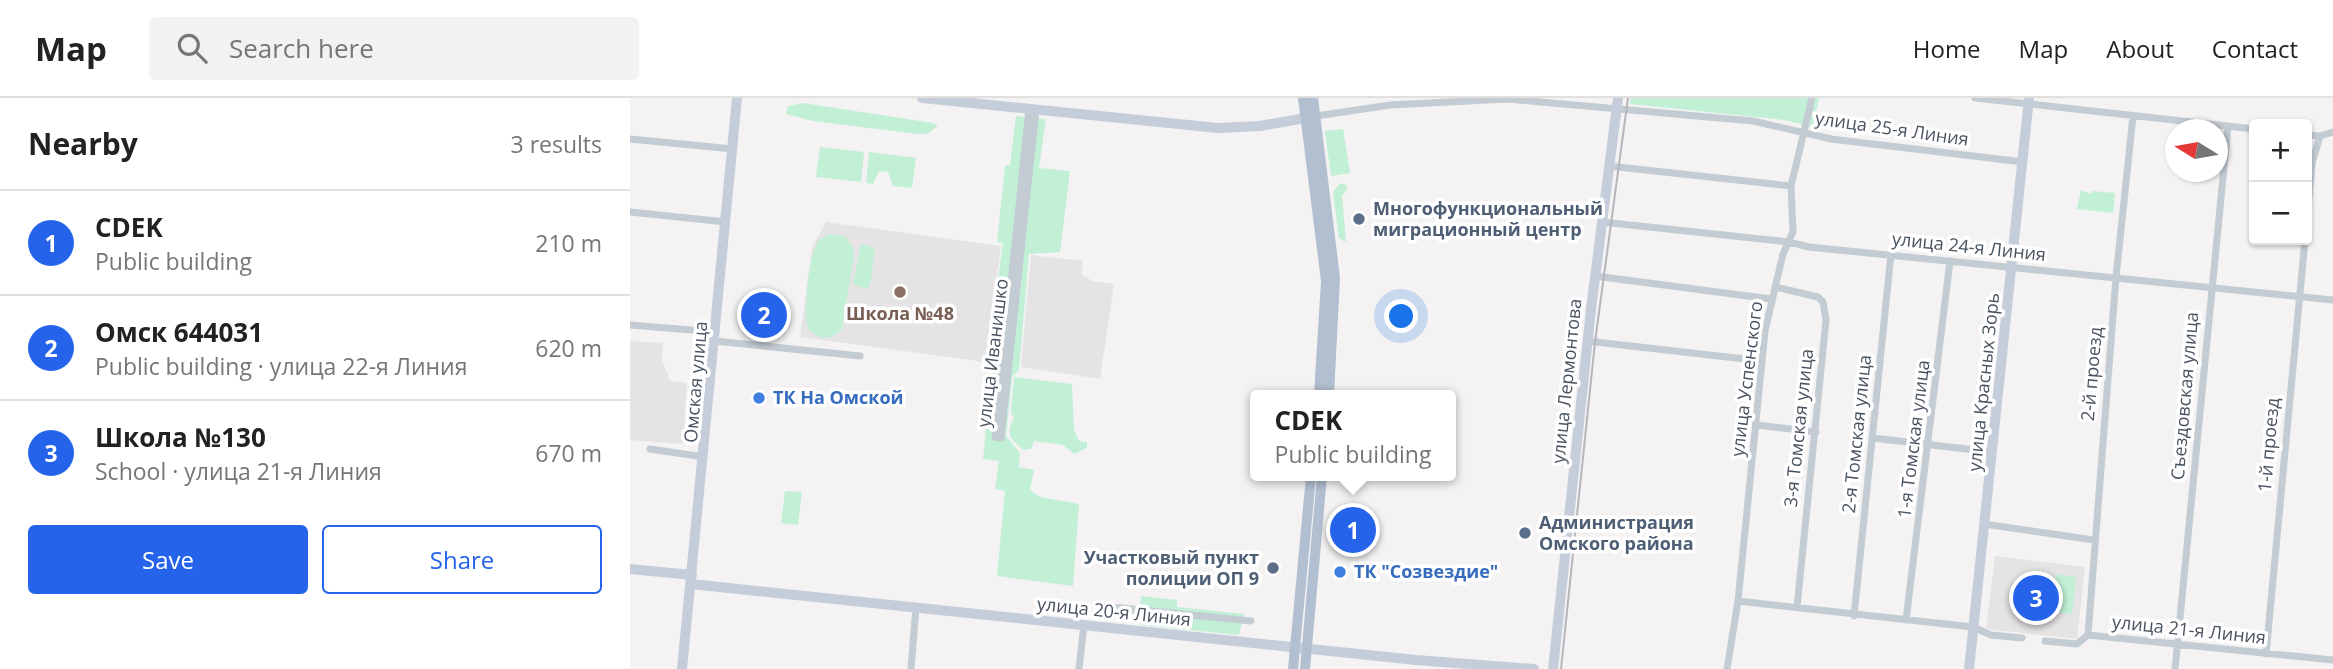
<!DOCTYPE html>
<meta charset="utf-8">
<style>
:root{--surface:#fff;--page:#f2f2f2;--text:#222;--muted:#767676;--line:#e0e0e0;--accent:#2563eb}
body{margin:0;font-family:"Open Sans",sans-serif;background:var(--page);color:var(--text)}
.controls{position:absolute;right:21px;top:21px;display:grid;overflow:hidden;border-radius:7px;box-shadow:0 2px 5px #0004}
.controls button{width:63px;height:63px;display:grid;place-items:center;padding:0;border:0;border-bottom:2px solid var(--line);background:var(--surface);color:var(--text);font:35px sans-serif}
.compass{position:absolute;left:1535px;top:21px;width:63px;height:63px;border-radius:50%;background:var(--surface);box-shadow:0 2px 5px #0004;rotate:281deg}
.you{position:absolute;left:772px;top:219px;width:24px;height:24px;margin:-18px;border:5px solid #fff;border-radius:50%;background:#1a73e8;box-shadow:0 0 0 10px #1a73e833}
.badge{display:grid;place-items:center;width:46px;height:46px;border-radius:50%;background:var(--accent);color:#fff;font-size:23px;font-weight:700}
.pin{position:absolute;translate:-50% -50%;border:4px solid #fff;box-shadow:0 2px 7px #0006}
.popup{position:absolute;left:620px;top:292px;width:206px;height:91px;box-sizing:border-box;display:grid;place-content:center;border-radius:7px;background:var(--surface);filter:drop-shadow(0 2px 5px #0005);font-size:23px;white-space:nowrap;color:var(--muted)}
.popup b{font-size:26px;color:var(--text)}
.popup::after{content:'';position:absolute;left:50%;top:100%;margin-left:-14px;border:14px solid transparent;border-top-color:var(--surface)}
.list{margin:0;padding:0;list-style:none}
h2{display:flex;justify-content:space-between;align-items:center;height:91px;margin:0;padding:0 28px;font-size:30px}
h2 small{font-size:23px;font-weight:400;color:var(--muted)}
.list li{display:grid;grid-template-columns:46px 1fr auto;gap:21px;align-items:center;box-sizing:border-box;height:105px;padding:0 28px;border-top:2px solid var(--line)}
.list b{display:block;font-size:26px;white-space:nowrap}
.list p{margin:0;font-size:23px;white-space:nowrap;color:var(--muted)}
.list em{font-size:23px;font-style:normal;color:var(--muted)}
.actions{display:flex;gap:14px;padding:21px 28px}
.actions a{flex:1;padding:16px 0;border:2px solid var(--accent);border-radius:7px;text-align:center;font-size:24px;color:var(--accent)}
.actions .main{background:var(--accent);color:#fff}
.icon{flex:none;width:38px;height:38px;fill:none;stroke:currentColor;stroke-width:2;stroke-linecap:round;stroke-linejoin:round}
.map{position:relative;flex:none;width:1703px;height:571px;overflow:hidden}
header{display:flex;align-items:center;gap:42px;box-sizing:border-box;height:98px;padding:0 35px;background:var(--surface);border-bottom:2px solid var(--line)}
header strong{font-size:33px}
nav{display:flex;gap:38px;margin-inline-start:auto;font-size:24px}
.search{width:490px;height:63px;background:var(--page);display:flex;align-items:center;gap:18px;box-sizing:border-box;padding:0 24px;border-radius:7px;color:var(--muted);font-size:26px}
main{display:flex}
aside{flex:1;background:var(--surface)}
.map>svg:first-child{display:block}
.education{fill:#e5e3e4}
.green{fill:#c1f0d7}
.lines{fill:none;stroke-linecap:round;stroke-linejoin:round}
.street{stroke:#c3cbd3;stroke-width:7}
.secondary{stroke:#c5cdda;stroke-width:10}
.primary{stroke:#b2bfd0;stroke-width:10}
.tram{stroke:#b4b6bc;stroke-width:2}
.service-dot{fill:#5c6f8a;stroke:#fff;stroke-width:2.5}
.education-dot{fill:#8d6e63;stroke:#fff;stroke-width:2.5}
.shop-dot{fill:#3f7fe0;stroke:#fff;stroke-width:2.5}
.labels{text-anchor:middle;stroke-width:7;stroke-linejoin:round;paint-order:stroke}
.street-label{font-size:18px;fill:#495360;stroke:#fff}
.service-label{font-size:18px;font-weight:bold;fill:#4e5e75;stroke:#fff;text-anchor:start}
.education-label{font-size:18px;font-weight:bold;fill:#785e54;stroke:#fff}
.shop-label{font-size:18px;font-weight:bold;fill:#366cbe;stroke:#fff;text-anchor:start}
</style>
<header>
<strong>Map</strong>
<div class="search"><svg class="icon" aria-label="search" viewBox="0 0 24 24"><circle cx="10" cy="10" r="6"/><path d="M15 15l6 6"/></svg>Search here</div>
<nav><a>Home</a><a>Map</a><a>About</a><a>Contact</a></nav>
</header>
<main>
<aside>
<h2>Nearby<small>3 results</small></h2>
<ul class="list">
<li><span class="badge">1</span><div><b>CDEK</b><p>Public building</p></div><em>210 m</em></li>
<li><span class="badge">2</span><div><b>Омск 644031</b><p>Public building · улица 22-я Линия</p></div><em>620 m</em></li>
<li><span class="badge">3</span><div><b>Школа №130</b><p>School · улица 21-я Линия</p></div><em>670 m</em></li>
</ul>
<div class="actions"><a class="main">Save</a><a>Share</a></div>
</aside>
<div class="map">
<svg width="1703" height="571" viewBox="0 0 1703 571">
<rect width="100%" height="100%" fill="#f4f2f2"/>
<path class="education" d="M196,124L371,148L355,264L170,239L182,150Z
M401,157L453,163L452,177L463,183L484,186L470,281L391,269Z
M0,243L33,245L32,261L40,283L57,285L53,346L0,342Z
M1365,458L1455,469L1447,541L1356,531Z"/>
<path class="green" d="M1001,0H1189L1183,29L1154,22L1000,6Z
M173,5L303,25L308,28L297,36H288L183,23L156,16L158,8Z
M386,18L416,21L409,70L440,73L430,154L399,156L389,272L382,279L376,338L390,355L389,369L404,372L400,392L410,399L449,406L443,488L367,478L375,393L365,391L369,363L353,361L362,272L355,271L373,145L367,144L375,68L380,67Z
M713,31L720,75L701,78L695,33Z
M190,49L234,54L231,84L186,79Z
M239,54L286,60L282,90L263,88L258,74L249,73L243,86L236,85Z
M710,85L716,87L717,92L712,97L716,144L709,140L703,94Z
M1451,92L1461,96L1462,93L1485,95L1483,115L1447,111Z
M199,136L215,138L224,151V158L212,231C202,242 190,243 179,232C172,219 179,161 186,147C189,141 194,139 199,136Z
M231,146L245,150L240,188L236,191L223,186Z
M384,279L442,286L444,332L449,343L457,344V350L444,356L433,347L404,343L401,351L393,352C382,341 374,338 384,320L381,315Z
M155,393L172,394L168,427L151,425Z
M1426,476L1446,479L1442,516L1421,514Z
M511,498L547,502V509L614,516L609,537L510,527L511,517L481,514L482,506L510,508Z"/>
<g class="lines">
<path class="street" d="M1345,0L1624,31
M686,18L760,7L877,1L1123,23L1201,41L1393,64
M1677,37L1690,38L1703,34
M0,41L103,51
M979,68L1161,88
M0,114L96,124
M1677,122L1682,65L1690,38
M972,124L1159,144L1179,149L1703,202
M965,178L1141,201
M1145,189L1188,199L1193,204L1196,222L1167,509
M0,227L86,234
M85,243L230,258
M957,243L1132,263
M1127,327L1186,334
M371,340L365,339L399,11
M371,340L406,12
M1243,340L1362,354
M20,351L74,359
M1354,426L1464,442
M1108,503L1343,529L1361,537L1392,540
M481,509L621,523
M1224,518L1261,156
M1276,522L1320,163
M1458,537L1486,179L1503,18
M1458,537L1703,562
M1415,543L1447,546L1458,537
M1636,556L1675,142
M281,571L286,509
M449,571L454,526
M1097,571L1108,503L1135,233L1153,156L1163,134L1161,88L1182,0
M1545,571L1598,28"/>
<path class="secondary" d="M292,0L588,30L630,28L681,19
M0,471L62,477
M61,486L786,562L904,571
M52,571L107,0
M923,571L961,211L988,0
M1339,571L1399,0"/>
<path class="primary" d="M673,0L696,183L689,297
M683,0L705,180L699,297
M663,571L681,378
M675,571L692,378"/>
<path class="tram" d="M931,571L965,244L998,0"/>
</g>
<g class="service-dot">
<circle cx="729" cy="121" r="7"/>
<circle cx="895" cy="435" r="7"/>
<circle cx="643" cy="470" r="7"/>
</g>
<circle class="education-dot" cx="270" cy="194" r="7"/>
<g class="shop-dot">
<circle cx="129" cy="300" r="7"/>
<circle cx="710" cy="474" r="7"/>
</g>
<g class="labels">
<g class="street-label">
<text transform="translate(1262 31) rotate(8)" y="6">улица 25-я Линия</text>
<text transform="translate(1339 149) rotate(6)" y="6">улица 24-я Линия</text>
<text transform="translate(363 255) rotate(-83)" y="6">улица Иванишко</text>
<text transform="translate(1462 276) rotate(-85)" y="6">2-й проезд</text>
<text transform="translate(1117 281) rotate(-83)" y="6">улица Успенского</text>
<text transform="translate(937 283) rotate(-84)" y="6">улица Лермонтова</text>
<text transform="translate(66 284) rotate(-85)" y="6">Омская улица</text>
<text transform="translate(1354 284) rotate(-84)" y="6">улица Красных Зорь</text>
<text transform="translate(1555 298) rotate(-85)" y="6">Съездовская улица</text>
<text transform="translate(1169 330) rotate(-84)" y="6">3-я Томская улица</text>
<text transform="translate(1227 336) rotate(-84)" y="6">2-я Томская улица</text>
<text transform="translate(1284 341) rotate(-83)" y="6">1-я Томская улица</text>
<text transform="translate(1639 347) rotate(-85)" y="6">1-й проезд</text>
<text transform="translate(484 514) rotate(6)" y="6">улица 20-я Линия</text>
<text transform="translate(1559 532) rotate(6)" y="6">улица 21-я Линия</text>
</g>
<g class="service-label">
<text x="743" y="117">Многофункциональный<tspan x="743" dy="21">миграционный центр</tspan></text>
<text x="909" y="431">Администрация<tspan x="909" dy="21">Омского района</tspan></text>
<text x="629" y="466" text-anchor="end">Участковый пункт<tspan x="629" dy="21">полиции ОП 9</tspan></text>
</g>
<g class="education-label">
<text x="270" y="222">Школа №48</text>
</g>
<g class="shop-label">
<text x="143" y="306">ТК На Омской</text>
<text x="724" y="480">ТК "Созвездие"</text>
</g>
</g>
</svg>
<div class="controls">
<button>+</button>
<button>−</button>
</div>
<svg class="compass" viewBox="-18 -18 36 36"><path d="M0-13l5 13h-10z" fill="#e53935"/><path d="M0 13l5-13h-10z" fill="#767676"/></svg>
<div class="you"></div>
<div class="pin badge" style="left:723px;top:432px">1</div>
<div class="popup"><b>CDEK</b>Public building</div>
<div class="pin badge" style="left:134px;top:217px">2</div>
<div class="pin badge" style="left:1406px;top:500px">3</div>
</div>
</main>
